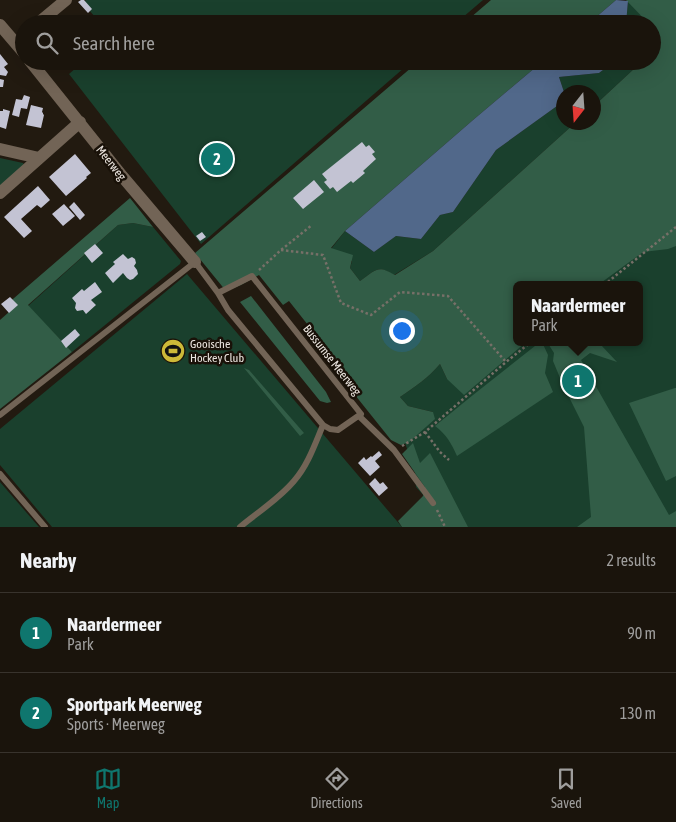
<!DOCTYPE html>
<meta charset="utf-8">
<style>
:root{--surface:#1a140c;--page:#231d15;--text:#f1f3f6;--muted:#9f9e9d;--line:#38332d;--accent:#0f766e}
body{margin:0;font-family:"Asap Condensed",sans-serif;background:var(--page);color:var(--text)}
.compass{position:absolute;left:556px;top:85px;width:45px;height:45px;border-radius:50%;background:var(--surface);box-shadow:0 5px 20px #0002;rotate:197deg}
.you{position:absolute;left:401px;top:330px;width:18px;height:18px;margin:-12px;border:4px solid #fff;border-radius:50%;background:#1a73e8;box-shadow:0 0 0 8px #1a73e833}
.badge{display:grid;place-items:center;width:32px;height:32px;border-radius:50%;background:var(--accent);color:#fff;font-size:16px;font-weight:700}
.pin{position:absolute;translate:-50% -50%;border:2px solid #fff;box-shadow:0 1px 5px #0006}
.popup{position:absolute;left:513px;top:281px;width:130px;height:65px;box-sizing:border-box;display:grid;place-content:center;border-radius:8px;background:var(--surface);filter:drop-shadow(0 1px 4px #0005);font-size:16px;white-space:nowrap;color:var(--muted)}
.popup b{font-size:19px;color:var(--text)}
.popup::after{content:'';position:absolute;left:50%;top:100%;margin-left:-10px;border:10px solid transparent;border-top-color:var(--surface)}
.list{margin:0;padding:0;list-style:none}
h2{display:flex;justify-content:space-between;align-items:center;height:65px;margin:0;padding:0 20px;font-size:21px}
h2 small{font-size:16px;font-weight:400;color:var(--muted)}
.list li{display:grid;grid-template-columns:32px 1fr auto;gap:15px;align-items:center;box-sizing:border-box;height:80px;padding:0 20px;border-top:1px solid var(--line)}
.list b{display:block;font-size:19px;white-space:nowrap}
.list p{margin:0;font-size:16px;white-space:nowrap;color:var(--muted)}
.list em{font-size:16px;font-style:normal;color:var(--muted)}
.icon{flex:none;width:28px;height:28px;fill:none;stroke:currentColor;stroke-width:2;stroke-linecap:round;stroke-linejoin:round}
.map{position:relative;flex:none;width:676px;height:527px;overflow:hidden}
.search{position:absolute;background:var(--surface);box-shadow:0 5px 20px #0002;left:15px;right:15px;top:15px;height:55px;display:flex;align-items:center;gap:12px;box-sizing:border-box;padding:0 18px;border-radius:28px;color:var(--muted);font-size:19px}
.sheet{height:225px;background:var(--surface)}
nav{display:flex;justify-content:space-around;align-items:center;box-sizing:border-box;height:70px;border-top:1px solid var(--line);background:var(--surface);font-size:14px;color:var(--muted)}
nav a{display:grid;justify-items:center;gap:2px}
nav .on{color:var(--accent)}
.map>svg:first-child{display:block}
.green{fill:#1a402d}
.forest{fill:#325d47}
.water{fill:#51688a}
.building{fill:#c3c3d3}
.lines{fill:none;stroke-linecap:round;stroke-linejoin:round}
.path{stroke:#777068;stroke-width:2.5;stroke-dasharray:2.5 2.5;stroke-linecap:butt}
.lane{stroke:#726456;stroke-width:6}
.street{stroke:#726456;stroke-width:12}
.labels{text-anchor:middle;stroke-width:5;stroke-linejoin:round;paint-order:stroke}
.street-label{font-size:12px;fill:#ebe5df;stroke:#191108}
.poi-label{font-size:12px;fill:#ebe5df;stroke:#191108;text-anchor:start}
</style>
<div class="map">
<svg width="676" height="527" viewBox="0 0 676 527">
<rect width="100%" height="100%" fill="#221a10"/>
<path class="green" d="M86,0H483L455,24H101L83,3Z
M628,1L649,24H626Z
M84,61H412L201,244L69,74Z
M615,61H638L636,67L594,106V92H564L559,77L599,73Z
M563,94L564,122L575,123L433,251L394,275C377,264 376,270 360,281L350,268L352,261L331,249L345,231L374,252L396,236L421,239L440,215L453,212L496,150L557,106Z
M0,158L23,163L25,166L0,193Z
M676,214V527H421L424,496L416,487L415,472L405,443L433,412L408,406L400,397C415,387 428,378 440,364L447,379L525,342H639V285H592Z
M133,223L153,227L181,261L180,264L72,352L28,306L118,225Z
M187,274L402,527H52L0,465V429Z
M0,482L39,527H0Z"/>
<path class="forest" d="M491,0H616L588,24H463Z
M626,0H676V246L668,249L643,252L598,285H517V342H526L464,395L447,379L440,364C428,378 415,387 400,397L408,406L433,412L435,419L409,442L401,445L391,440L327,360L316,350L323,344L289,301L283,305L259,275L241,285L226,291L195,253L419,61H543L473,120L345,231L331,248L353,255L350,268L360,281C376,270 377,264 395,275L433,251L575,123L594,122V106L636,67L638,61H652V24H649Z
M130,198L153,227L133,223L118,225L28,305L72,352L0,409V320L9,312L6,305Z
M251,296L326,392L331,402L327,403L320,401L240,302Z
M540,342H542L548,355L545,373L553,392L457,456C451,443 447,435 435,426L473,395Z
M547,342H602L601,345L617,362L590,353L581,360L669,515L676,511V527H577L591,517L584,427L563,385L553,361L554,353Z
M244,368L249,370L304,433L300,436Z
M675,388H676V476L666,481L629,403Z
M413,443L420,463L430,453L468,527H402L398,521L423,496L425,487L402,454Z"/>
<path class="water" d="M616,0L628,1L626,24H588Z
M543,61H615L599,73L559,77L564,92L557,106L496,150L453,212L440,215L421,239L396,236L374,252L345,231L473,120Z"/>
<path class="building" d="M81,0H84L92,9L88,13L78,2Z
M82,15L86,21L79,24L76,21Z
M0,54L8,64L4,67L8,72L6,76L0,75Z
M0,79L4,80L3,87H0Z
M24,95L30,97L27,109L21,108L19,117L12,115L16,99L22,100Z
M31,105L43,108L42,112L43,113V114L44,115L41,128L26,125Z
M3,109L10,111L6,129L0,127V111H3Z
M362,142L366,147L369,145L375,152L372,154L376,159L363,171L365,173L353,183L351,181L337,192L333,187L330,189L324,182L327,180L322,174Z
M75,154L91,173L86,177L87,178L66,196L49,177Z
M314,180L324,192L303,209L293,198Z
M38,186L50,200L41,208L37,205L21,219L32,231L24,238L4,217Z
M74,202L85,215L80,220L69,207Z
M64,204L75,216L63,226L52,214Z
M202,232L206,237L200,241L196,236Z
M95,244L103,253L92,263L84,253Z
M123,254L128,259L132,257L135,259L136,263L134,266L137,270L138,274L133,279L130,280L127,278L123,273L113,283L105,273L115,264L113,262Z
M95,282L102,292L91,300L96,305L86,314L83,310L77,311L75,308L76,303L72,298L82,289L84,291Z
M10,297L18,305L9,313L1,304Z
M75,329L80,335L66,348L61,341Z
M379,451L382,455L375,461L380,467L370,476L358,463L364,457L366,460L371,456L372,457Z
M375,478L380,484L383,482L388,488L379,496L369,484Z"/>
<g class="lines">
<path class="path" d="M281,250L323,255L341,303L371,315L400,292L448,296L506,362L531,342
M259,270L281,250L312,225
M604,285L676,227
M425,432L440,452L449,460
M402,446L425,432L506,362
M437,510L445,527"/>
<path class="lane" d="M0,415L195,262L218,293L228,310L323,425L330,429L338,430L361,414L252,276L218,293
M359,416L394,450L433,503
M0,474L45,527
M240,527C258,512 279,499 294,481C308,465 315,444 323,425"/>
<path class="street" d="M37,24L66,0
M0,25L24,53
M30,61L122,176L195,262
M0,149L39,158
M0,193L80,122"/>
</g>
<defs>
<g id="stadium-disc" transform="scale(1.25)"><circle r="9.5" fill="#cdb938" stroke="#191108"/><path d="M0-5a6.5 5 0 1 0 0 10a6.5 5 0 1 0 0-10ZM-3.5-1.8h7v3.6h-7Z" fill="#111"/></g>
</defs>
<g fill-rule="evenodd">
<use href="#stadium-disc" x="173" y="351"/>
</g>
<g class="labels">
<g class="street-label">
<text transform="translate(111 163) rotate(52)" y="4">Meerweg</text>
<text transform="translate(332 360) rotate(52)" y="4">Bussumse Meerweg</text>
</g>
<g class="poi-label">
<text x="190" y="348">Gooische<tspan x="190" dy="14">Hockey Club</tspan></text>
</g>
</g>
</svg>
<svg class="compass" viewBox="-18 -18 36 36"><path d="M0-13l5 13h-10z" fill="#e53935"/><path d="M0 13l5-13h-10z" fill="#9f9e9d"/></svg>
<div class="you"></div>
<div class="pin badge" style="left:578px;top:381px">1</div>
<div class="popup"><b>Naardermeer</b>Park</div>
<div class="pin badge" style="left:217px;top:159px">2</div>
<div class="search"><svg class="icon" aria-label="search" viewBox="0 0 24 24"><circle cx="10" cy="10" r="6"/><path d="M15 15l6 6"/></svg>Search here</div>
</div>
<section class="sheet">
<h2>Nearby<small>2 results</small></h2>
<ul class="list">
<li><span class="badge">1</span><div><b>Naardermeer</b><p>Park</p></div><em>90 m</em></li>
<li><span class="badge">2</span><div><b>Sportpark Meerweg</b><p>Sports · Meerweg</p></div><em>130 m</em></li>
</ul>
</section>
<nav>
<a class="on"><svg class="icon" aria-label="map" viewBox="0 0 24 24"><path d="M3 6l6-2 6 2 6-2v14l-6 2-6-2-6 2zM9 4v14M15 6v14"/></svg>Map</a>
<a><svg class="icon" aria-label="directions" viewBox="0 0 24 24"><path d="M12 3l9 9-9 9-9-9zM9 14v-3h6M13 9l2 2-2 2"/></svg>Directions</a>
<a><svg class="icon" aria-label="saved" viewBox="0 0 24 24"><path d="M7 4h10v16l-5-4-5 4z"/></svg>Saved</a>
</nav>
